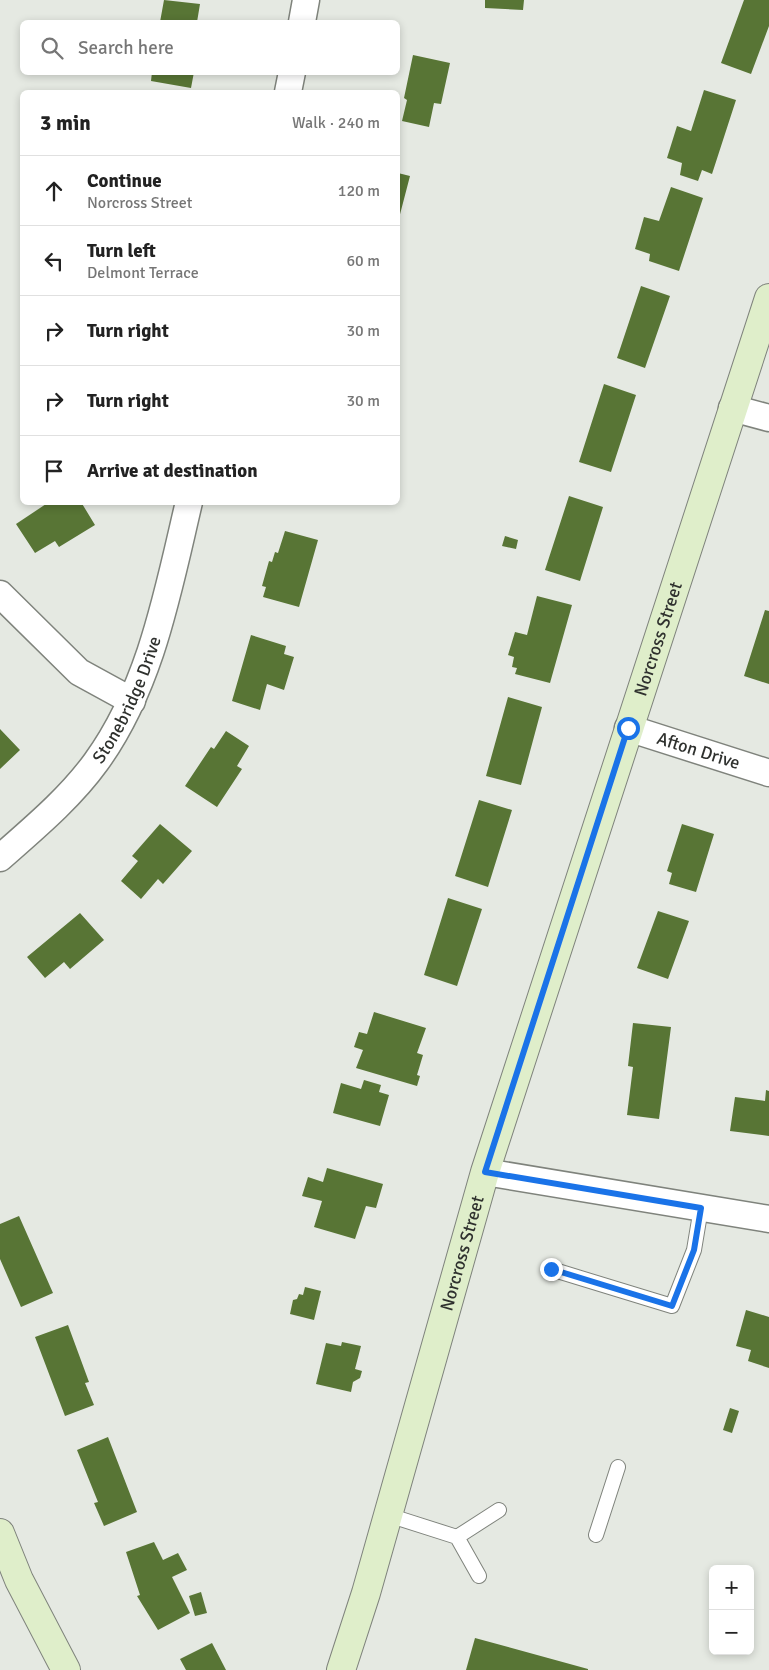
<!DOCTYPE html>
<meta charset="utf-8">
<style>
:root{--surface:#fff;--page:#f6f6f6;--text:#222;--muted:#767676;--line:#e0e0e0}
body{margin:0;font-family:Signika,sans-serif;background:var(--page);color:var(--text)}
.controls{position:absolute;right:15px;bottom:15px;display:grid;overflow:hidden;border-radius:8px;box-shadow:0 2px 8px #0003}
.controls button{width:45px;height:45px;display:grid;place-items:center;padding:0;border:0;border-bottom:1px solid var(--line);background:var(--surface);color:var(--text);font:25px sans-serif}
.stop{position:absolute;width:15px;height:15px;margin:-11px;border:4px solid #1a73e8;border-radius:50%;background:#fff}
.stop.end{background:#1a73e8;border-color:#fff;box-shadow:0 1px 5px #0008}
.list{margin:0;padding:0;list-style:none}
h2{display:flex;justify-content:space-between;align-items:center;height:65px;margin:0;padding:0 20px;font-size:21px}
h2 small{font-size:16px;font-weight:400;color:var(--muted)}
.list li{display:grid;grid-template-columns:32px 1fr auto;gap:15px;align-items:center;box-sizing:border-box;height:70px;padding:0 20px;border-top:1px solid var(--line)}
.list b{display:block;font-size:19px;white-space:nowrap}
.list p{margin:0;font-size:16px;white-space:nowrap;color:var(--muted)}
.list em{font-size:16px;font-style:normal;color:var(--muted)}
.icon{flex:none;width:28px;height:28px;fill:none;stroke:currentColor;stroke-width:2;stroke-linecap:round;stroke-linejoin:round}
.map{position:relative;flex:none;width:769px;height:1670px;overflow:hidden}
.search{position:absolute;background:var(--surface);box-shadow:0 2px 8px #0003;left:20px;top:20px;width:380px;height:55px;display:flex;align-items:center;gap:12px;box-sizing:border-box;padding:0 18px;border-radius:8px;color:var(--muted);font-size:19px}
.panel{position:absolute;background:var(--surface);box-shadow:0 2px 8px #0003;left:20px;top:90px;width:380px;height:415px;border-radius:8px}
.map>svg:first-child{display:block}
.building{fill:#587535}
.lines{fill:none;stroke-linecap:round;stroke-linejoin:round}
.lane-casing{stroke:#7f837c;stroke-width:16}
.street-casing{stroke:#7f837c;stroke-width:29}
.secondary-casing{stroke:#7f837c;stroke-width:30}
.lane{stroke:#fff;stroke-width:14}
.street{stroke:#fff;stroke-width:26}
.secondary{stroke:#dfeeca;stroke-width:28}
.route{stroke:#1a73e8;stroke-width:6}
.labels{text-anchor:middle;stroke-width:5;stroke-linejoin:round;paint-order:stroke}
.street-label{font-size:18px;fill:#2f312e;stroke:#f3f7ef}
</style>
<div class="map">
<svg width="769" height="1670" viewBox="0 0 769 1670">
<rect width="100%" height="100%" fill="#e5e9e2"/>
<path class="building" d="M164,0L200,4L197,22H160Z
M485,0H524L523,10L485,8Z
M744,0H769V26L751,74L721,63Z
M413,55L450,63L441,104L434,103L429,127L402,121L407,100L404,98Z
M152,72H194L191,88L151,81Z
M704,90L736,100L712,174L702,170L698,181L680,175L682,163L667,158L677,126L691,131Z
M398,173L410,176L398,222Z
M671,187L703,198L679,271L649,261L650,254L635,249L644,217L659,221Z
M641,286L670,296L645,368L617,358Z
M604,384L636,395L611,472L579,462Z
M569,496L603,507L580,581L545,570Z
M49,502H81L95,525L59,547L55,541L35,553L16,524Z
M285,531L318,540L299,607L263,597L266,587L262,586L269,561L272,562L275,552L278,553Z
M505,536L518,540L516,549L502,546Z
M537,596L572,605L550,683L515,674L517,668L512,667L514,657L508,655L515,632L527,635Z
M765,610L769,611V684L744,676Z
M251,635L286,646L284,654L294,657L284,690L267,684L260,710L232,701Z
M508,697L542,707L521,785L486,776Z
M0,729L20,750L0,769Z
M226,731L249,746L237,766L242,769L217,807L185,786L211,747L214,749Z
M479,800L512,810L488,887L455,876Z
M160,824L192,851L163,884L158,879L141,899L121,881L138,861L132,856Z
M682,824L714,834L696,892L669,884L672,873L667,871Z
M448,898L482,909L457,986L424,975Z
M658,911L689,921L668,979L637,968Z
M80,913L104,940L70,969L64,962L45,978L27,957Z
M374,1012L426,1028L417,1053L423,1055L417,1075L420,1076L417,1086L356,1068L363,1050L354,1047L359,1032L367,1034Z
M633,1023L671,1027L659,1119L627,1115L633,1067L628,1066Z
M364,1080L381,1085L379,1092L389,1095L380,1126L333,1113L341,1083L361,1089Z
M766,1090L769,1091V1136L730,1131L735,1097L765,1101Z
M327,1168L383,1184L376,1208L366,1206L355,1239L314,1227L322,1201L302,1196L308,1177L323,1182Z
M19,1216L53,1293L21,1307L0,1259V1224Z
M305,1287L321,1291L314,1320L290,1314L293,1300L297,1299L299,1294L303,1295Z
M746,1310L769,1317V1368L748,1361L751,1350L736,1346Z
M68,1325L89,1382L85,1383L94,1405L65,1416L35,1337Z
M342,1342L361,1346L355,1369L362,1371L360,1378L353,1382L351,1392L316,1384L326,1343L341,1346Z
M730,1408L739,1411L732,1433L723,1430Z
M108,1437L137,1512L104,1526L94,1503L98,1502L77,1450Z
M154,1542L163,1560L178,1553L187,1570L172,1577L190,1613L158,1630L137,1596L140,1595L126,1552Z
M201,1592L207,1613L195,1616L189,1596Z
M475,1638L588,1669V1670H466Z
M212,1643L226,1670H186L180,1659Z"/>
<g class="lines">
<g class="lane-casing">
<path id="lane" d="M551,1269L672,1306L694,1250L701,1208
M388,1515L457,1537L499,1510
M596,1535L618,1467
M457,1537L479,1576"/>
</g>
<g class="street-casing">
<g id="street">
<path d="M302,22L306,0"/>
<path d="M288,92L292,72"/>
<path d="M732,408L769,418"/>
<path d="M0,594L79,672L132,701"/>
<path id="s1" d="M628,728L769,773"/>
<path id="s2" d="M0,858C34,828 70,798 96,762C151,686 168,591 189,502"/>
<path d="M485,1172L769,1219"/>
</g>
</g>
<g class="secondary-casing">
<g id="secondary">
<path d="M0,1533L19,1580L66,1670"/>
<path id="s3" d="M341,1670L366,1593L485,1172L769,298"/>
</g>
</g>
<use href="#lane" class="lane"/>
<use href="#street" class="street"/>
<use href="#secondary" class="secondary"/>
</g>
<g class="lines">
<path class="route" d="M551,1269L672,1306L694,1250L701,1208L485,1172L628,728"/>
</g>
<g class="labels">
<g class="street-label">
<text dy="6" stroke="none"><textPath href="#s3" startOffset="1079">Norcross Street</textPath></text>
<text dy="6" stroke="none"><textPath href="#s2" startOffset="206">Stonebridge Drive</textPath></text>
<text dy="6" stroke="none"><textPath href="#s1" startOffset="74">Afton Drive</textPath></text>
<text dy="6" stroke="none"><textPath href="#s3" startOffset="434">Norcross Street</textPath></text>
</g>
</g>
</svg>
<div class="controls">
<button>+</button>
<button>−</button>
</div>
<div class="stop" style="left:628px;top:728px"></div>
<div class="stop end" style="left:551px;top:1269px"></div>
<div class="search"><svg class="icon" aria-label="search" viewBox="0 0 24 24"><circle cx="10" cy="10" r="6"/><path d="M15 15l6 6"/></svg>Search here</div>
<section class="panel">
<h2>3 min<small>Walk · 240 m</small></h2>
<ul class="list">
<li><svg class="icon" aria-label="ahead" viewBox="0 0 24 24"><path d="M12 20V5M6 11l6-6 6 6"/></svg><div><b>Continue</b><p>Norcross Street</p></div><em>120 m</em></li>
<li><svg class="icon" aria-label="left" viewBox="0 0 24 24"><path d="M17 20v-9H6M10 6l-5 5 5 5"/></svg><div><b>Turn left</b><p>Delmont Terrace</p></div><em>60 m</em></li>
<li><svg class="icon" aria-label="right" viewBox="0 0 24 24"><path d="M7 20v-9h11M14 6l5 5-5 5"/></svg><div><b>Turn right</b></div><em>30 m</em></li>
<li><svg class="icon" aria-label="right" viewBox="0 0 24 24"><path d="M7 20v-9h11M14 6l5 5-5 5"/></svg><div><b>Turn right</b></div><em>30 m</em></li>
<li><svg class="icon" aria-label="arrive" viewBox="0 0 24 24"><path d="M6 21V4h12l-3 4 3 4H6"/></svg><div><b>Arrive at destination</b></div></li>
</ul>
</section>
</div>
